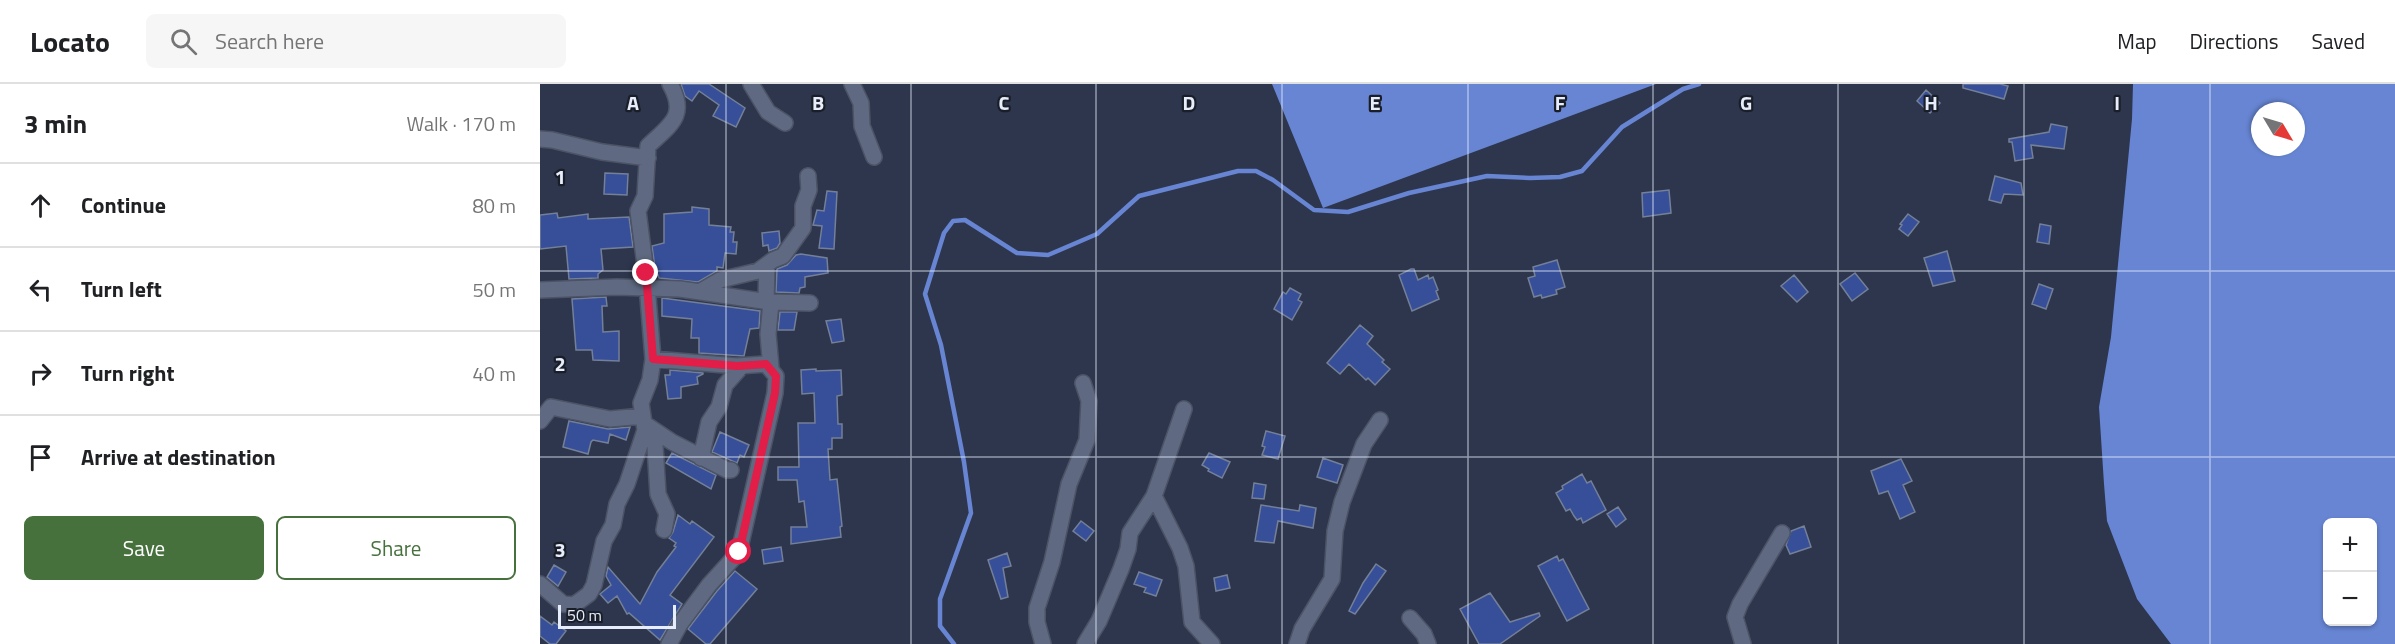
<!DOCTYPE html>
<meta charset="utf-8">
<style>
:root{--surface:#fff;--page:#f6f6f6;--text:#202124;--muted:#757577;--line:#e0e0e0;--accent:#46713d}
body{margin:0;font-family:"Titillium Web",sans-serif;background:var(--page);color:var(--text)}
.controls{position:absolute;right:18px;bottom:18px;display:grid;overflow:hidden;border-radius:9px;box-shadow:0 2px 4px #0004}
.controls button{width:54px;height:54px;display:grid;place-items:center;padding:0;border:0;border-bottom:2px solid var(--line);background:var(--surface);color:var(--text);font:30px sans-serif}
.compass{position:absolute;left:1711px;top:18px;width:54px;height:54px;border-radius:50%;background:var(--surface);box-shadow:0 2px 4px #0004;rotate:128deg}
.scale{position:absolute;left:18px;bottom:15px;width:118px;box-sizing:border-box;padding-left:6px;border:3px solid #e7edfb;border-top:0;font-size:16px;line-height:21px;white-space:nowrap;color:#e7edfb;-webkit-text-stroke:4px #1a1e28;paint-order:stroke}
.stop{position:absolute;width:18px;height:18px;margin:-14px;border:4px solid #e11d48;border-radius:50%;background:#fff}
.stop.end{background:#e11d48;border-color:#fff;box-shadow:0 2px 6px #0008}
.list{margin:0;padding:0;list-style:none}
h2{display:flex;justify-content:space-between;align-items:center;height:78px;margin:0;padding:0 24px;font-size:26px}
h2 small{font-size:20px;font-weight:400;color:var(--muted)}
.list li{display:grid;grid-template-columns:39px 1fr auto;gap:18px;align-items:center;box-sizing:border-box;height:84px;padding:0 24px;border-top:2px solid var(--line)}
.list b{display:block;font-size:22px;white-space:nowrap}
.list em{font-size:20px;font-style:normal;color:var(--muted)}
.actions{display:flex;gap:12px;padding:18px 24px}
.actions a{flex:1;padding:14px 0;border:2px solid var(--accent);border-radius:9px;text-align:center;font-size:21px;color:var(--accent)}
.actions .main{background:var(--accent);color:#fff}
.icon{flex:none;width:33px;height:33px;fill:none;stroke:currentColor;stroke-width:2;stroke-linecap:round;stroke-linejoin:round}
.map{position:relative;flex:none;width:1855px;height:560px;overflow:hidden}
header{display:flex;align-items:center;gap:36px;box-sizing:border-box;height:84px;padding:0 30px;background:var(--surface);border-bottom:2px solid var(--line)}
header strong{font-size:28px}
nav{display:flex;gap:33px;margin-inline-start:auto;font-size:21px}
.search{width:420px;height:54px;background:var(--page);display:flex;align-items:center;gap:15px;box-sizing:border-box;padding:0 21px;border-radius:9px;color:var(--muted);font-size:22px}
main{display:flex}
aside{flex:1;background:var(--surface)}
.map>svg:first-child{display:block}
.water{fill:#6785d3;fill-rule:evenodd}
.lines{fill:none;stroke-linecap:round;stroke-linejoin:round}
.stream{stroke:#6785d3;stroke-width:4.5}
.building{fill:#364f98;stroke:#747f98;stroke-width:1.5}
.street-casing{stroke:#4c5366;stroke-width:18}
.street{stroke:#5f6a82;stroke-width:15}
.route{stroke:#e11d48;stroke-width:8}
.grid{fill:none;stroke:#e7edfb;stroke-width:1.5;stroke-opacity:0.55}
.grid-label{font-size:20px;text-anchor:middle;font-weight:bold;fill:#e7edfb;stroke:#1a1e28;stroke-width:4.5;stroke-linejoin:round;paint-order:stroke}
</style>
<header>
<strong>Locato</strong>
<div class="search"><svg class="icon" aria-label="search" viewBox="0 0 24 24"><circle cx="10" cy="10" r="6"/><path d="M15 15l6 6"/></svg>Search here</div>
<nav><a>Map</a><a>Directions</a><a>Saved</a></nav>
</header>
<main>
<aside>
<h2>3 min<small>Walk · 170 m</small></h2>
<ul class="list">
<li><svg class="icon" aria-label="ahead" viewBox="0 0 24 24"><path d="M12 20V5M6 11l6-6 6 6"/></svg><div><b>Continue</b></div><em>80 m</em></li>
<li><svg class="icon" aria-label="left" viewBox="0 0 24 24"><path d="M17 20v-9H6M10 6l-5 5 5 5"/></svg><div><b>Turn left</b></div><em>50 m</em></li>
<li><svg class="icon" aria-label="right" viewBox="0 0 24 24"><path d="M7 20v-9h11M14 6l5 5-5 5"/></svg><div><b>Turn right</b></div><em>40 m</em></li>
<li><svg class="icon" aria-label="arrive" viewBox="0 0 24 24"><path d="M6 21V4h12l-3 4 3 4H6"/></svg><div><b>Arrive at destination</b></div></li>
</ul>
<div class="actions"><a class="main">Save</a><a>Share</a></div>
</aside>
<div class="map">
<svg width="1855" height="560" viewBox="0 0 1855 560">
<rect width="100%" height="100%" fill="#2d364c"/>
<path class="water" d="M732,0H1116L783,124Z
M1593,0H1855V560H1631L1597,515L1567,437L1564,400L1559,323L1571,253L1592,35ZM1720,27H1756V63H1720ZM1788,438H1832V538H1788Z"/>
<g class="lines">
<path class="stream" d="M414,560L400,542V515L431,429L424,378L401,261L385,210L404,149L413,137L425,136L477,169L508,171L557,150L599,112L698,87H716L733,96L774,126L808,128L869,109L947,92L990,94L1020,93L1042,87L1082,43L1143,5L1159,0"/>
</g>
<path class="building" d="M141,0H169L205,24L196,43L173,32L179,21L159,7L152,17L145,12Z
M1423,0H1460L1468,2L1464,15L1423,4Z
M1386,6L1400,19L1390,29L1377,17Z
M1511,40L1527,43L1524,65L1491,61L1493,74L1475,77L1472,58H1469V55L1509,48Z
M65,89L88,90L87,111L64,110Z
M1455,92L1481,99L1483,111L1464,110L1461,119L1449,116Z
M1129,106L1131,129L1103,133L1102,109Z
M287,107L297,108L294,165L279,164L282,142L273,141L277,126L284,127Z
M152,123L169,125V141L191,143L190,148H194L193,158H197L196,170L185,169L183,184L177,183V187L158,198L119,194L118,191H116L112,162L124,159V130L152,128Z
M17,129L18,134L48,130V135L89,133L93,163L61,165L63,186L58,190V194L29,195L26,162L0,165V131Z
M1368,130L1379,138L1368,152L1359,145L1362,141L1360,140Z
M1500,140L1511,142L1509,160L1497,158Z
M239,147L240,159L237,164L229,167L228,161L223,162L222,149Z
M1407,167L1415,197L1393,202L1384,174Z
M261,170L287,174L288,189L265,193V203L260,204L259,209L236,208L237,185L247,181L256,171Z
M1017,176L1025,203L1016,206L1017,210L1002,214L1001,211L994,213L988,194L995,192L993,183Z
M871,185H874L878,196L888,191L889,195L893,193L898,206L896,207L899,215L872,227L859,191Z
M1315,189L1328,205L1312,217L1300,200Z
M1254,191L1268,208L1257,218L1241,202Z
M1499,200L1513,205L1506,225L1492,220Z
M750,204L761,210L758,216L762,218L752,236L734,225L743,208L746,210Z
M66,213L67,222H62L63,248L79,247V277L53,276L52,266H36L32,215Z
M122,214L220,227L219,244L210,245L204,272L159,269V254H151L152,235L122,232Z
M240,228H257L254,246H238Z
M301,235L304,257L292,259L286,237Z
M820,241L833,252L827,260L844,276L842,278L850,285L835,301L828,294L826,296L809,280L800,290L787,279Z
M276,285V287L301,286L302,311L297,312L298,340H302V354H292V365H288L290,396L297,395L302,442L300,443L301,453L251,460V443H267L264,417L259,418L257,396H238V383H259L258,339H275L274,309L262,310L261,286Z
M130,286L163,289V290L157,293L158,300L141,303V314L128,315L125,291H130Z
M29,337L68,345L90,343L86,356L70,350L68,359L53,356L51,358L48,370L23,363Z
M726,347L745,352L738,375L722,371L725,363L722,362Z
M180,348L209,361L204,373L200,371L197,379L172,368Z
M132,369L176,391L171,405L126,379Z
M669,369L690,378L682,394L668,387L669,385L662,381Z
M783,374L803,381L797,399L777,393Z
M1361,375L1372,397L1363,401L1375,428L1360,435L1348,407L1339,410L1331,387Z
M1042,390L1047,399L1051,397L1066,426L1043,439L1041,434L1037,436L1034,432L1030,425L1026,427L1016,409L1023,405L1022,402Z
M714,399L726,401L724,415L712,414Z
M721,421L759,427L760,421L776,424L773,444L738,437L734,459L715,457Z
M1078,423L1086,435L1076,443L1067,430Z
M138,431L150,440L152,437L174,453L130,511L142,520L120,556L89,529L87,530L77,512L68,519L60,510L71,501L66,492L68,483L100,520L117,488L136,463L134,462L136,459L129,454L133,448Z
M541,437L554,447L546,457L533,447Z
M1264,442L1271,463L1250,470L1246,461L1251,447Z
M241,463L243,477L224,480L222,466Z
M467,469L471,482L463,484L468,513L461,515L448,476Z
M1017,472L1019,477L1023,475L1049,525L1027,537L998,482Z
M836,480L846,487L815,530L809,527L823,499Z
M14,481L26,488L18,502L7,493Z
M195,487L217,505L170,560H166L148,545L177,507Z
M599,488L622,496L616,512L604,508L606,504L594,500Z
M687,491L690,504L676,507L674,494Z
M950,509L970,538L999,529L1000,532L960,560H939L920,525Z
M0,532L12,541L14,538L26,547L16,560H10L0,552Z"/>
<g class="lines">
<g class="street-casing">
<path id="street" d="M211,0L228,28L245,39
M312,0L321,19L322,42L334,73
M0,55L12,56L62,68L108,74
M0,206L77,203L140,205L229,218L270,219
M161,207L180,196L218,187L233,176L243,172L263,144V122L269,106L268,92
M226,217L227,182
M113,275L197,282L226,280L236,292L235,309L199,468L169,501L140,540L129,560
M231,284L228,250L231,218
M644,325L614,412L640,464L646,482L652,538L672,560
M0,337L11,323L70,335L103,332
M108,342L132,358L187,386H191
M114,346L118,410L127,430L124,446
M161,374L169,338L179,323L185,301L202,282
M0,500L23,520L34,521L49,510L54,501L64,457L73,441L77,420L87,400L105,346L101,319L110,296L113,275L106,189L98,127L105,112L108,62C130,41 148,32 130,0
M870,534L884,550L888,560
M503,560L497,538V524L512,478L529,400L547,356L549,317L543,299
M545,560L559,537L581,485L588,465L590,449L614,412
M757,560L762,545L792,495L795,447L802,418L824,360L840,336
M1203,560L1195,533L1200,520L1242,449"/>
</g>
<use href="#street" class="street"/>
</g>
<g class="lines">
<path class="route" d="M106,189L113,275L197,282L226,280L236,292L235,309L199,468"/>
</g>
<path class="grid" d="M186,0V560M371,0V560M556,0V560M742,0V560M928,0V560M1113,0V560M1298,0V560M1484,0V560M1670,0V560M0,187H1855M0,373H1855"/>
<g class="grid-label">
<text x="93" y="26">A</text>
<text x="278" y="26">B</text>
<text x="464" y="26">C</text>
<text x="649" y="26">D</text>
<text x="835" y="26">E</text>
<text x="1020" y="26">F</text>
<text x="1206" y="26">G</text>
<text x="1391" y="26">H</text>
<text x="1577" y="26">I</text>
<text x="20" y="100">1</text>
<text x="20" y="287">2</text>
<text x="20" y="473">3</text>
</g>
</svg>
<div class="controls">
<button>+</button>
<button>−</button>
</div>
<svg class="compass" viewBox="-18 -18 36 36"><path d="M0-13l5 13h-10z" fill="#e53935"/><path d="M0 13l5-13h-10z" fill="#757577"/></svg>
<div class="scale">50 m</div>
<div class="stop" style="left:199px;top:468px"></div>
<div class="stop end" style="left:106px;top:189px"></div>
</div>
</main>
